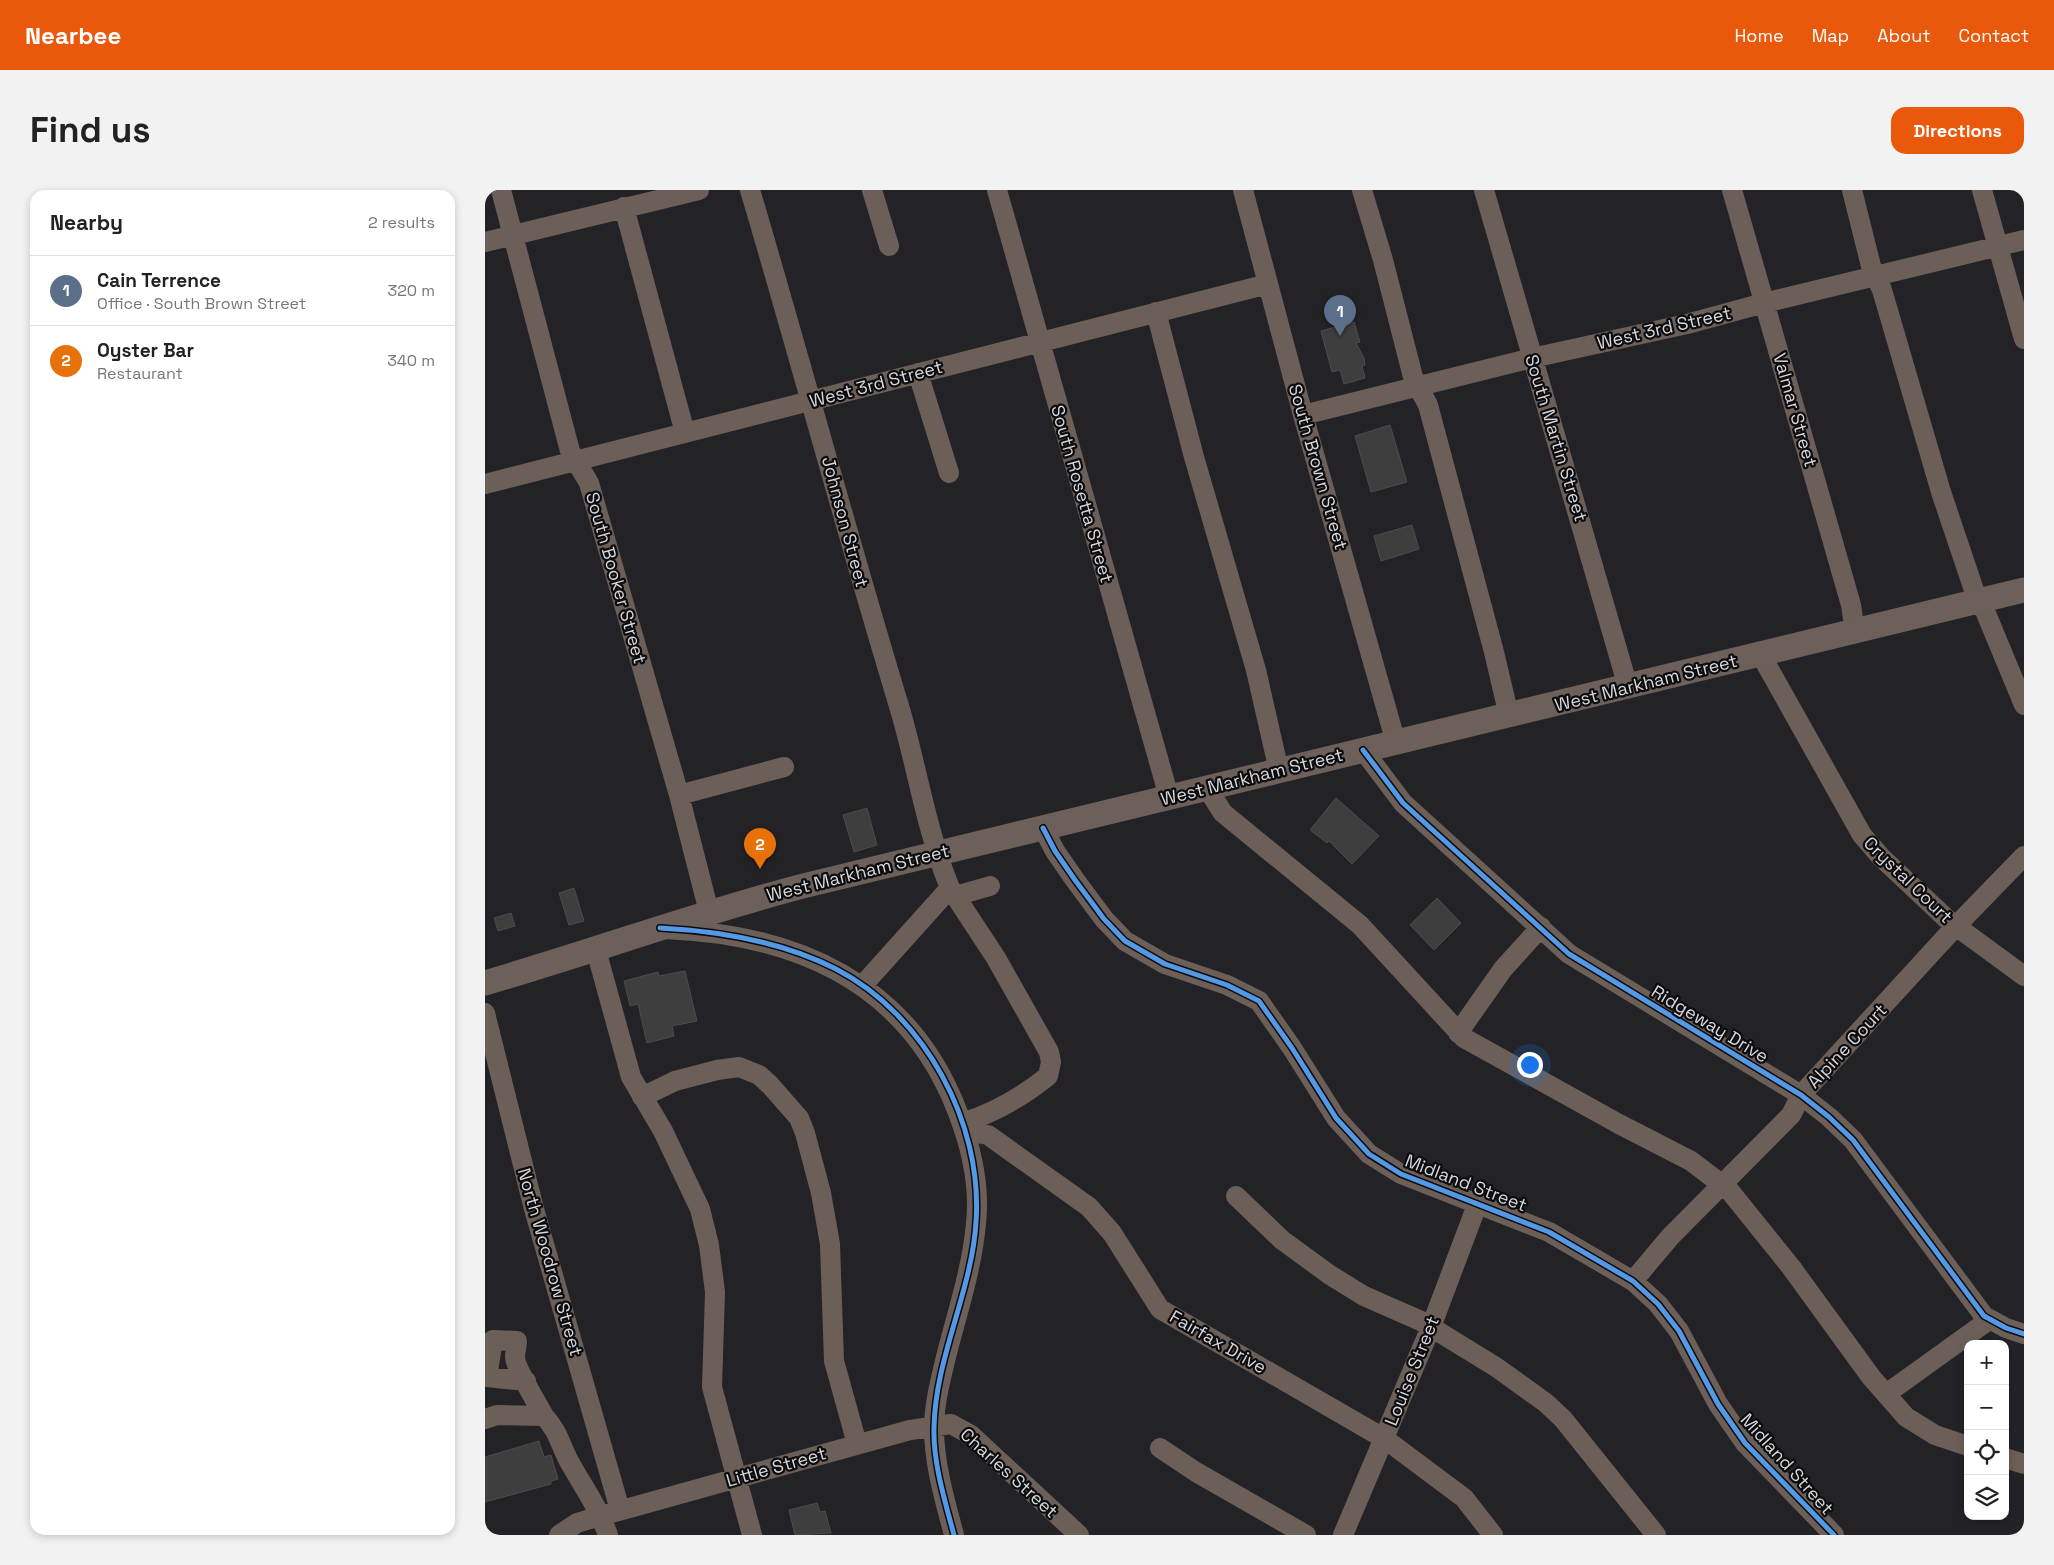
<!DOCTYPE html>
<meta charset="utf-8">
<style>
:root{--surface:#fff;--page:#f2f2f2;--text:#222;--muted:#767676;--line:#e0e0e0;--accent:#ea580c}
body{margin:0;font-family:"Space Grotesk",sans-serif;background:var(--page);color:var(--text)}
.controls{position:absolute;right:15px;bottom:15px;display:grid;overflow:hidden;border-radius:10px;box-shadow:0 2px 8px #0003}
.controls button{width:45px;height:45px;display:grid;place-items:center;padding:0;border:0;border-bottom:1px solid var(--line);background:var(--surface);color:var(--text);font:25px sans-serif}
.you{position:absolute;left:1044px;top:874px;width:18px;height:18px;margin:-12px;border:4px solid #fff;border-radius:50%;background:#1a73e8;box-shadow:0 0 0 8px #1a73e833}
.badge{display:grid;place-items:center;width:32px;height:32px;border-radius:50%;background:var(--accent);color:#fff;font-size:16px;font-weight:700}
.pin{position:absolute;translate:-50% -41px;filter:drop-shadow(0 1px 2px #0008)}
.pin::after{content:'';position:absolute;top:26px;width:18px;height:15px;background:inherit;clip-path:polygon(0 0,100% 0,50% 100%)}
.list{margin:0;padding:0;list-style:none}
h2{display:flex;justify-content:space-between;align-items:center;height:65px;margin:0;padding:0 20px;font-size:21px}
h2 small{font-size:16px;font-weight:400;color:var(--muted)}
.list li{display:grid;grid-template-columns:32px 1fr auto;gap:15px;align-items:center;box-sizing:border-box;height:70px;padding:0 20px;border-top:1px solid var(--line)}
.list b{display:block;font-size:19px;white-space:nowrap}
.list p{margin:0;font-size:16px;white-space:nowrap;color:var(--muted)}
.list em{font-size:16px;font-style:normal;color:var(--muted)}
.icon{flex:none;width:28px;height:28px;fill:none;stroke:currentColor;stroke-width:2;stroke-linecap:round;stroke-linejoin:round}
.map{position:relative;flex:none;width:1539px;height:1345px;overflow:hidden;border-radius:15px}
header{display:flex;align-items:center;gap:30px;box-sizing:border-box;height:70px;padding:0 25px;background:var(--accent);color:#fff}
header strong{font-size:24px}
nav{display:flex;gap:28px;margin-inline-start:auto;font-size:18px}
.intro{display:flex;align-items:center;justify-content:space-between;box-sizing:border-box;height:120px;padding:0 30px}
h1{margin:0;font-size:35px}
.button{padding:12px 22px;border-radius:15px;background:var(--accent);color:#fff;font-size:18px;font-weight:700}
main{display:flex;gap:30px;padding:0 30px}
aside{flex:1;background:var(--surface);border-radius:15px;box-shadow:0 2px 8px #0003}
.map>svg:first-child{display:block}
.building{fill:#3f3e3e;stroke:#4d4c4d}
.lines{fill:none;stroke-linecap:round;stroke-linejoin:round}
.minor{stroke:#6c5f57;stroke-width:20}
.major{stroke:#6d605a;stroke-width:25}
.cycleway-casing{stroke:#0c0b0e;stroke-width:8}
.cycleway{stroke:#5399e6;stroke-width:5}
.labels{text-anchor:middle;stroke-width:4.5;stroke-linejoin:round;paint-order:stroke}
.street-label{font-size:18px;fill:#d8d8dc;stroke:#0c0b0e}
</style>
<header>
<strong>Nearbee</strong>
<nav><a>Home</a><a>Map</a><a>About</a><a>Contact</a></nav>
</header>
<div class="intro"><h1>Find us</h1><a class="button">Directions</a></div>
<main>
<aside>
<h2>Nearby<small>2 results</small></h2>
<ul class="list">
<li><span class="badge" style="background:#5c6f8a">1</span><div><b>Cain Terrence</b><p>Office · South Brown Street</p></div><em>320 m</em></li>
<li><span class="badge" style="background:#e8710a">2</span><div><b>Oyster Bar</b><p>Restaurant</p></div><em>340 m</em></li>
</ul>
</aside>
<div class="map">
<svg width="1539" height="1345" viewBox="0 0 1539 1345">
<rect width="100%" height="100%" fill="#232327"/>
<path class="building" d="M869,132L875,152L871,153L879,168L880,175L877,176L880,188L859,194L855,180L847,182L836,141Z
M905,235L922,292L886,302L870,246Z
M927,335L934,359L896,371L889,346Z
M851,608L894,646L867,674L844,651L842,653L825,640Z
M382,618L392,655L369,662L358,625Z
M89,698L99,731L84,735L74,703Z
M952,708L976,733L949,760L925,735Z
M26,723L30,736L13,741L9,728Z
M200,781L212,831L187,836L189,846L162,853L153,814L145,816L139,791L173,782L174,786Z
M54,1251L59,1267L66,1265L73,1289L66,1291V1294L0,1312V1267Z
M332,1313L335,1322L340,1321L346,1343L310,1345L304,1320Z"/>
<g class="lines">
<path class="minor" d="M16,0L85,261L104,293L194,605L224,722
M265,0C316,172 362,345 414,516C432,576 441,640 465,698L377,796
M387,0L404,56
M512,0L684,607
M758,0L818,225L911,553
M877,0L898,70L928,187L943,215L1009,462L1024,526
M999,0L1143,497
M1247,0L1366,415L1370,442
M1367,0L1386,76L1397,100L1456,302L1493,412L1500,421L1539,515
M1497,0L1539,149
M139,17L200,243
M0,52L214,0
M671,122L709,267L771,480L794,581
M433,183L464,283
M818,225L1047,168L1202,134L1279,113L1539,50
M0,294L783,94
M1276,465L1377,645L1396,667L1464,731L1539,786
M878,560L918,613L1084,764L1316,905L1344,927L1368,950L1499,1126L1521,1138L1539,1144
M722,598L738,623L875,735L979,848L1134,934L1206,971L1244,1000L1306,1077L1386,1187L1421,1227L1450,1245L1483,1256
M194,605L299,577
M558,638L570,661L590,690L619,729L640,751L680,774L742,795L774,811L807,858L851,928L884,964L916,984L1064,1042L1148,1091L1173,1114L1194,1141L1233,1214L1260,1253L1349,1345
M465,698L511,768L564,862L566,872L563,886C537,907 509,923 477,933
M470,706L505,696
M179,739C311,744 424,793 473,923C486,957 495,997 491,1033C487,1080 471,1126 460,1171C455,1192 449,1216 449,1238C449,1274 460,1311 469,1345
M111,760L146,887L178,941L215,1019L224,1055L230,1102L227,1197L267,1345
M0,823L49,1019L135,1320
M973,843L1018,779L1056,737
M157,907L190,891L232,880L254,877L274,885L285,895L314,928L320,943L336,1003L345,1054L349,1171L372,1254
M480,941L503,945L604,1017L627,1043L675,1119L900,1249L979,1308L1008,1345
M751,1006L797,1050L845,1085L879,1106L936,1131L1011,1177L1061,1213L1078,1229L1171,1345
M1148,1091L1185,1047L1306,925L1316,905L1471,736L1539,666
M41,1191L2,1187L8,1150L32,1151C32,1156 30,1162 30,1167C30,1177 53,1215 59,1226
M1401,1204L1504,1130
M0,1229L12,1225L59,1226C74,1242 75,1255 85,1273C99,1298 113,1317 123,1345
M675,1258L711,1282L821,1345
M1520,1268L1539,1274
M74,1345L92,1333L105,1329L425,1240L466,1234L486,1245L594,1345
M858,1345L946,1137L992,1015"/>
<path class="major" d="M0,793C106,762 211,724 318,696L1539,400"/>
<g class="cycleway-casing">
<path id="cycleway" d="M878,560L918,613L1084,764L1316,905L1344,927L1368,950L1499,1126L1521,1138L1539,1144
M558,638L570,661L590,690L619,729L640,751L680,774L742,795L774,811L807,858L851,928L884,964L916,984L1064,1042L1148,1091L1173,1114L1194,1141L1233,1214L1260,1253L1349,1345
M175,738C234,741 298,752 351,779C440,825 498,933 491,1032C487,1101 450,1168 449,1238C448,1273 460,1311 469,1345"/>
</g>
<use href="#cycleway" class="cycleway"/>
</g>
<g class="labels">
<g class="street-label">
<text transform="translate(1179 138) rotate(-13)" y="6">West 3rd Street</text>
<text transform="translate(391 194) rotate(-15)" y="6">West 3rd Street</text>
<text transform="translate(1310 220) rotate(74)" y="6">Valmar Street</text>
<text transform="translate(1071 248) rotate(73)" y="6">South Martin Street</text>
<text transform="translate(833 277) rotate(74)" y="6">South Brown Street</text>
<text transform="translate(597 304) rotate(74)" y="6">South Rosetta Street</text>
<text transform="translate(360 332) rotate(75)" y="6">Johnson Street</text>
<text transform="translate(131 388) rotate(74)" y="6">South Booker Street</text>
<text transform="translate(1161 493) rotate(-14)" y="6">West Markham Street</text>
<text transform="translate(767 587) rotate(-14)" y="6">West Markham Street</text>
<text transform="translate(373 683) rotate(-14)" y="6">West Markham Street</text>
<text transform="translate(1423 690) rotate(44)" y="6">Crystal Court</text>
<text transform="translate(1225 834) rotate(31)" y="6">Ridgeway Drive</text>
<text transform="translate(1362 856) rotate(-47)" y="6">Alpine Court</text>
<text transform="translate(981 993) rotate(21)" y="6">Midland Street</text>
<text transform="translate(65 1072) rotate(74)" y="6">North Woodrow Street</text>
<text transform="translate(733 1152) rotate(30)" y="6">Fairfax Drive</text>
<text transform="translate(927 1181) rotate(-68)" y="6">Louise Street</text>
<text transform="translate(1302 1274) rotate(48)" y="6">Midland Street</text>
<text transform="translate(291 1277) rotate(-16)" y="6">Little Street</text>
<text transform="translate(524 1283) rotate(42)" y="6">Charles Street</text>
</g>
</g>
</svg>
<div class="controls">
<button>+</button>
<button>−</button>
<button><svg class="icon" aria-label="locate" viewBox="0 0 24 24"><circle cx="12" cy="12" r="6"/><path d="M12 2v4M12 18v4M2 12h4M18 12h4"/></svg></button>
<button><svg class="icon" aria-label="layers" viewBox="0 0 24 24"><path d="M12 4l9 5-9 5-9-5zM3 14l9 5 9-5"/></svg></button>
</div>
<div class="you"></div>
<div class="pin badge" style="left:855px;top:146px;background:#5c6f8a">1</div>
<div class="pin badge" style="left:275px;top:679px;background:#e8710a">2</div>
</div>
</main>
